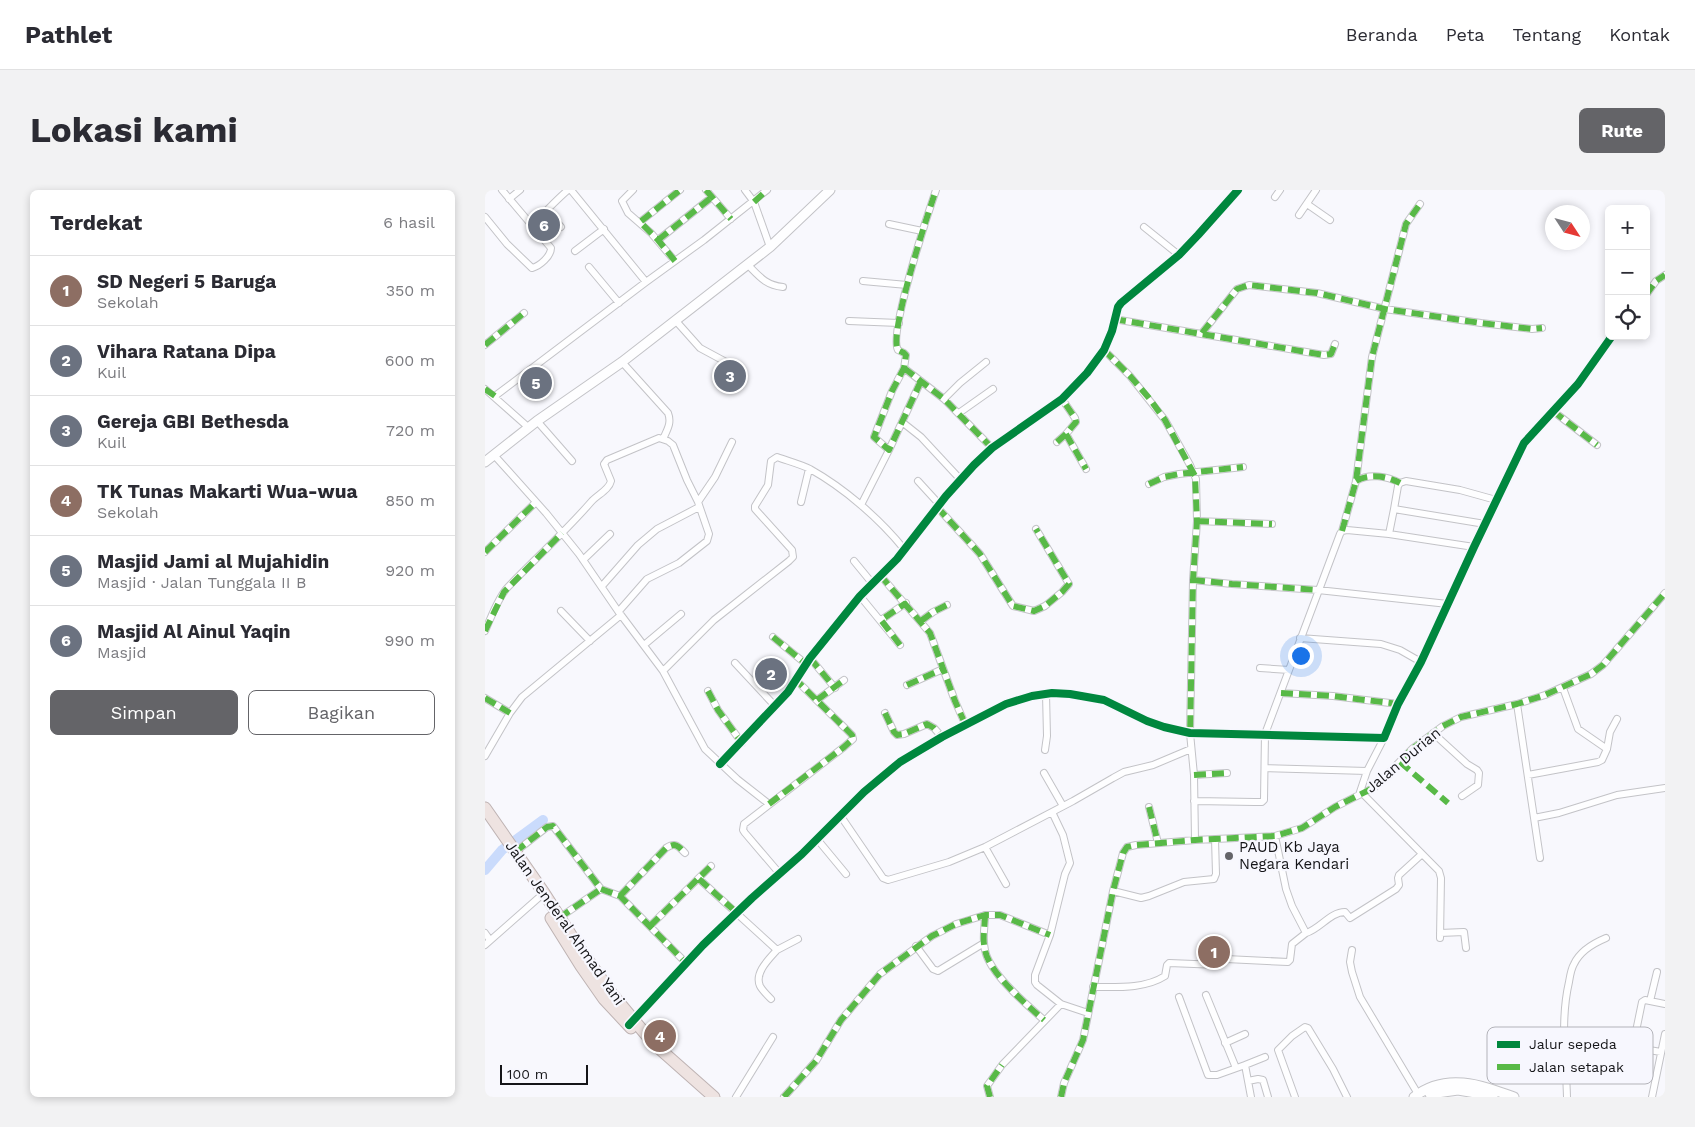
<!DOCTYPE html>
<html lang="id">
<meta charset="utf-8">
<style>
:root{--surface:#fff;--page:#f2f2f3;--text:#2b2b33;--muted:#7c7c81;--line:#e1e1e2;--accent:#646468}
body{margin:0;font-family:"Work Sans",sans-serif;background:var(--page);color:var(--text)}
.controls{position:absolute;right:15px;top:15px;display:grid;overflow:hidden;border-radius:8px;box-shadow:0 2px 8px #0003}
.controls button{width:45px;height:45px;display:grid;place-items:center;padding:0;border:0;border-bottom:1px solid var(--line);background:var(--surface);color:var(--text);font:25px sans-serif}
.compass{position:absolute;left:1060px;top:15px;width:45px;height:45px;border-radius:50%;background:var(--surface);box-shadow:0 2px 8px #0003;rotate:126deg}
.scale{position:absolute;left:15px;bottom:12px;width:88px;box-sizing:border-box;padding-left:5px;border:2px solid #151518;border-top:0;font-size:14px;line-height:18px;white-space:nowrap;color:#151518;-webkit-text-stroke:4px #f7f7fe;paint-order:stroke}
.you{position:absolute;left:815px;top:465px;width:18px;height:18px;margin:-12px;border:4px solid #fff;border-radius:50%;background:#1a73e8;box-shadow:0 0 0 8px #1a73e833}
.badge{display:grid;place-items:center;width:32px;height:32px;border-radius:50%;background:var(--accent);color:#fff;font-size:16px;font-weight:700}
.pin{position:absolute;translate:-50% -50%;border:2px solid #fff;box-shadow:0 1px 5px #0006}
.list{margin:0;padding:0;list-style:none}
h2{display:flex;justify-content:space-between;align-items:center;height:65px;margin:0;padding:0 20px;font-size:21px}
h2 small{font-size:16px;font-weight:400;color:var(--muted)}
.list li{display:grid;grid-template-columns:32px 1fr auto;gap:15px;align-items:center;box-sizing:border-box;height:70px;padding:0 20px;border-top:1px solid var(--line)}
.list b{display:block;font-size:19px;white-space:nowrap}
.list p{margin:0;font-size:16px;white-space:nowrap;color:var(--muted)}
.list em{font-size:16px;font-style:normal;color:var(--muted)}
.actions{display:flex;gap:10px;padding:15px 20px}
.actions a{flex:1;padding:11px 0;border:1px solid var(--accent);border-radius:8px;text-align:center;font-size:18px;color:var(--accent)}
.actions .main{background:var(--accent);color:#fff}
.icon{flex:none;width:28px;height:28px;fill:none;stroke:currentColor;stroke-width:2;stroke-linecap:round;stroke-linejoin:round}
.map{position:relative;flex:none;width:1180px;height:907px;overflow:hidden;border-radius:8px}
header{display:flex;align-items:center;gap:30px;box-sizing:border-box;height:70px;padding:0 25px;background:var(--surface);border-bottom:1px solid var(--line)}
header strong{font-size:24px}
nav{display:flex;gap:28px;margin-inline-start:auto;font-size:18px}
.intro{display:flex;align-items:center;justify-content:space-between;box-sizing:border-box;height:120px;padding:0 30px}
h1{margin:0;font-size:35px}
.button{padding:12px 22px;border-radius:8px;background:var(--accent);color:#fff;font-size:18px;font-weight:700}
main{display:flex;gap:30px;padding:0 30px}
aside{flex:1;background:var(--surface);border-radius:8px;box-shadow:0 2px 8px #0003}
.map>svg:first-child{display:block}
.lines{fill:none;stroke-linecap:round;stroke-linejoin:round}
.river{stroke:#cadbfc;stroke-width:10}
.street-casing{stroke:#c3c3c7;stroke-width:8}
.secondary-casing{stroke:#c3c3c7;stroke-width:11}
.highway-casing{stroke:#beb3b3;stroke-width:13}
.street{stroke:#fefeff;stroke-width:6}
.secondary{stroke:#fefeff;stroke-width:9}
.highway{stroke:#eee3e1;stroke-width:11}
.quiet{stroke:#58b947;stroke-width:6;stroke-dasharray:12 6;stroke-linecap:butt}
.cycleway-casing{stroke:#f7f7fe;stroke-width:11}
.cycleway{stroke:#00873e;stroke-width:8}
.poi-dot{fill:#646468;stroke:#f7f7fe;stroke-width:2}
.labels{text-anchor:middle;stroke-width:4.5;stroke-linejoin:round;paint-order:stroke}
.street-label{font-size:15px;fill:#151518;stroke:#f7f7fe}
.poi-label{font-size:15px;fill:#151518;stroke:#f7f7fe;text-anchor:start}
.key{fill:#f7f7fe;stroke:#b3b3b9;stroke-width:1}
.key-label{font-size:14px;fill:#151518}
</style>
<header>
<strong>Pathlet</strong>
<nav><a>Beranda</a><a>Peta</a><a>Tentang</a><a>Kontak</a></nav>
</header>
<div class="intro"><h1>Lokasi kami</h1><a class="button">Rute</a></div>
<main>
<aside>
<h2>Terdekat<small>6 hasil</small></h2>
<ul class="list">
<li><span class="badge" style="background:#8d6e63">1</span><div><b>SD Negeri 5 Baruga</b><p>Sekolah</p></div><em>350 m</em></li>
<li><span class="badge" style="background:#6b7280">2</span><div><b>Vihara Ratana Dipa</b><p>Kuil</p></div><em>600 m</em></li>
<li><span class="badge" style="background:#6b7280">3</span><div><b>Gereja GBI Bethesda</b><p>Kuil</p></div><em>720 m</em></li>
<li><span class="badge" style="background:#8d6e63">4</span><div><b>TK Tunas Makarti Wua-wua</b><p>Sekolah</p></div><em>850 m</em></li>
<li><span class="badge" style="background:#6b7280">5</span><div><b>Masjid Jami al Mujahidin</b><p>Masjid · Jalan Tunggala II B</p></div><em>920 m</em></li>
<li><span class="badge" style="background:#6b7280">6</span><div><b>Masjid Al Ainul Yaqin</b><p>Masjid</p></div><em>990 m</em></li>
</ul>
<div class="actions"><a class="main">Simpan</a><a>Bagikan</a></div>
</aside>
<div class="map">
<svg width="1180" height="907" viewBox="0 0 1180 907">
<rect width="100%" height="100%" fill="#f8f8fd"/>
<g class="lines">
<path class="river" d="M0,680L17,660L58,630"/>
<g class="street-casing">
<path id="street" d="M86,0L161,92
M148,0L137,11L143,23L166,43L190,71
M221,0L246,29
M260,0L269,12L285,57
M790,7L795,0
M24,9L35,0
M822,14L845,30
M62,21L76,37
M814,25L831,0
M0,27L22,54L47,78C55,76 66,66 66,58L17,0
M155,32L195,0
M404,34L437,41
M46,35C59,24 70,11 83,0
M659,37L694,65
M173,50L227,7
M90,61L119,39
M262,74C274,86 280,95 298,97
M104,77L134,113
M378,91L422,95
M1161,105L1171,91L1180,85
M629,129L839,165L846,164L850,154
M191,131L215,158L241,172
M364,131L414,133
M717,143L752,99L764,95L832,103L900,119L996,133L1047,139L1057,138
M0,155L39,123
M619,160L645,186L680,230L705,275L711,289L712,331L708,390L705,543L709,585L710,650
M137,172L183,223C187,233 182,240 178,249
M419,178L459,209L507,258
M436,191L404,260L389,247L407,201L419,178L421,165L419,163L413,160C403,145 443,23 451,0
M0,199L43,237
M10,206L161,92L219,50L282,0
M459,209L475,193L501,172
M1068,221L1112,255
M474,223L508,199
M52,231L87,271
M417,232L436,247L475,289
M581,244L601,279
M572,252L581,244L591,232L590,228L577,209
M9,265L61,323L94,364L135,424
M433,291L454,314
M871,291C884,283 902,286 915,293
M664,294L679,287L694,284L758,277
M316,312L324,279
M376,315L404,260
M452,317L495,364L528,416L549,421L560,416L577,402L584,394L551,339
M909,319L913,296L915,293L921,291L975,300L1011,310
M712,331L787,334
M857,341L871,291L887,167L921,34L935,14
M989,357L904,344L909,319L1000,334
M0,362L51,312
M98,370L125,344
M369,371L387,393
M395,385L445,443L470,511L481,536
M708,390L747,394L833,400L963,414
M117,396L153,355L172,339L214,317
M375,406L415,455
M76,421L105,451
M134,421L162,389L194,373L222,351L224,344L213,312L230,287L247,252
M396,430L421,413
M436,431L448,422L462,415
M0,441C6,428 13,407 23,397C50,369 80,342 106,312C112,305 124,300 126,291L119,274L122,270L174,248L183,251L188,255L202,290L213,312
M288,447L321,474
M815,448L896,454L915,460L936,472
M159,455L196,424
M325,468L350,498
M250,473L290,516
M775,478L804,480
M422,495L458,479
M1078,498L1093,539L1122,559L1125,542L1132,529
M223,501L233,520L257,553
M796,503L848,506L913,514
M0,508L25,523
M332,510L359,490
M1032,514L1055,668
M400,523L409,542L412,545L419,544L442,534L449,538L457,547
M948,543L982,574L992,580L994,583L993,595L977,606
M560,560L562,546L561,504
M0,566L25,523L37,507L136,425L178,481
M235,574L303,502L325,468L375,406L412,369L461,306L489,275L507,258L577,209L602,183L619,160L627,141L633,117L636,113L694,65L713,45L753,0
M780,578L882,581L874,605
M882,581L899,548
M559,583L578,616
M709,585L742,583
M1043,585L1113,572L1117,570L1122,559
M878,604L954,681L956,688L955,748
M709,611L770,612H777L779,610L780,544L855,344L857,341L862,340L904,344
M284,614L252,589L220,559L178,481L229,430L304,371L308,367L307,360L270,319V316L283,295L286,271L292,267C303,271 315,274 325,279C359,298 395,329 419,359
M664,617L673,653
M567,622L578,645L585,673L580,684L565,745L550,785V792L552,795L576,814L603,823
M355,625L398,688L403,690L464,672L500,657L588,611L628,588L639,582L668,575L706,559
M1049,628L1074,623L1132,605L1180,598
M790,646L801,699L807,716L821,743C835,739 845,722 860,722L865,728L911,699L914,695L913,688L914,685L937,664
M332,649L361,684
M500,657L521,694
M30,662L62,637L68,636L116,699
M295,684L260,643L258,640L259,634L359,557L368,549L367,545L362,540L311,490
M214,689L292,760C284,769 269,783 275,796C277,800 282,805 286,809
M116,699L135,706L202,774
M628,701L656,708L664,706L699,692L729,689L731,684L730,649
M135,706L181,658C191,652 193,656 200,663
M500,725C500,736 497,749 500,760C504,783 542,815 559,830
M74,728L116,699
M165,736L226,676
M0,743L5,750
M955,743L979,742L981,758
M0,755L59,703
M431,756L448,779L453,781L499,753
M292,760L313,749
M867,760L865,772L867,782L875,807L933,904
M1172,782L1165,811L1160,810L1157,812L1149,851V855L1152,858L1176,862
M608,797C631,797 660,799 680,786L682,775L684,773L734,775L738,769H741L803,772L805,770L807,754L821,743
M721,805L751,878
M694,807L723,885H732L760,875L763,891
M1165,811L1180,814
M148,831L218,755L267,708L317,664L355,625L396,588L415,572L457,547L521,514L547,506L561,504H585L606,507L619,510L662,531L679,537L705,543L899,548L913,514L936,472L989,357L1039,253L1093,194L1127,146
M740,853L760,844
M760,875L780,867
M251,907L288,847
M299,907L331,871L356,830L395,784L447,746L471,734L500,725H515L565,745
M505,907L502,896L517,875L576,814
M576,907L579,893L598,850L628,701L638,663L642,657L651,655L710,650L790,646L817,638L850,617L890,597L927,559L958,536L976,527L1032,514L1060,505L1106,484L1118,475L1180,403
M766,907L763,891L773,889L778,890L783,907
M810,907L793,860L807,846L820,837L823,838L848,879L862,907
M1082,907C1081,868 1075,831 1084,792C1085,786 1086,779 1089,774C1095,761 1109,753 1121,748
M1167,907L1180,844"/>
</g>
<g class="secondary-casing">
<path id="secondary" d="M0,272L52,231L137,172L285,57L345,0
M945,904L973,900L1008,906
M929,907C961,882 996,895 1029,907"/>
</g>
<g class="highway-casing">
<path id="highway" d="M0,618L59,703L93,756L127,804L168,853L229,907
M66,728L96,776L119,809L146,838"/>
</g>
<use href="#street" class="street"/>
<use href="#secondary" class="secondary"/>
<use href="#highway" class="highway"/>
<path class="quiet" d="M221,0L246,29
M269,12L282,0
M173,50L227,7
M190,71L173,50L155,32L195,0
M1161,105L1171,91L1180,85
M629,129L839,165L846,164L850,154
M717,143L752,99L764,95L832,103L900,119L996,133L1047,139L1057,138
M0,155L39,123
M619,160L645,186L664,208L680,230L710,286L712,331L708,390L705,547
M419,178L459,209L507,258
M436,191L404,260L389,247L407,201L419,178L421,165L419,163L413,160C403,145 443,23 451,0
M0,199L10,206
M1068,221L1112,255
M581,244L601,279
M572,252L581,244L591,232L590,228L577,209
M871,291C884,283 902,286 915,293
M664,294L679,287L694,284L758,277
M452,317L495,364L528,416L549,421L560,416L577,402L584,394L551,339
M712,331L787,334
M857,341L871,291L887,167L921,34L935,14
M0,362L51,312
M395,385L445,443L470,511L481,536
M708,390L747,394L833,400
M436,431L448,422L462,415
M0,441L19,402L77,343
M288,447L321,474
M415,455L396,430L421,413
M325,468L350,498
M422,495L458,479
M223,501L233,520L257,553
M796,503L848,506L913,514
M0,508L25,523
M332,510L359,490
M400,523L409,542L412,545L419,544L442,534L449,538L457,547
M915,572L963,613
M709,585L742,583
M284,614L359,557L368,549L367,545L362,540L311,490
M664,617L673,653
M30,662L62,637L68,636L116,699
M214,689L252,723
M116,699L135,706L202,774
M135,706L181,658C191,652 193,656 200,663
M500,725C500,736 497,749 500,760C504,783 542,815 559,830
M74,728L116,699
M165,736L226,676
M299,907L331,871L356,830L395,784L447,746L471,734L500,725H515L565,745
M505,907L502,896L517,875
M576,907L579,893L598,850L628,701L638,663L642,657L651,655L710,650L790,646L817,638L850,617L890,597L927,559L958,536L976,527L1032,514L1060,505L1106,484L1118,475L1180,403"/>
<g class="cycleway-casing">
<path id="cycleway" d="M235,574L303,502L325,468L375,406L412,369L461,306L489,275L507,258L577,209L602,183L619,160L627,141L633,117L636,113L694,65L713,45L753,0
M144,835L218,755L267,708L317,664L379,602L415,572L457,547L521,514L547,506L567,503L585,504L619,510L662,531L679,537L705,543L899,548L913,514L936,472L989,357L1039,253L1093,194L1127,146"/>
</g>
<use href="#cycleway" class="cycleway"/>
</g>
<circle class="poi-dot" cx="744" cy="666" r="5"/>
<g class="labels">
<g class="street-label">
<text transform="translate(918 570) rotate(-40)" y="5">Jalan Durian</text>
<text transform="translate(80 733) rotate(55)" y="5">Jalan Jenderal Ahmad Yani</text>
</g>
<g class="poi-label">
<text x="754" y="662">PAUD Kb Jaya<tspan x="754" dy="17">Negara Kendari</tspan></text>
</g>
</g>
<rect x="1002" y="837" width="166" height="57" rx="8" class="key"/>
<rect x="1012" y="851" width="23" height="7" fill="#00873e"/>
<rect x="1012" y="874" width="23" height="6" fill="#58b947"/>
<g class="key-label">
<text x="1044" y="859">Jalur sepeda</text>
<text x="1044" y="882">Jalan setapak</text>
</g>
</svg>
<div class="controls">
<button>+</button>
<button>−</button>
<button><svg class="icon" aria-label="locate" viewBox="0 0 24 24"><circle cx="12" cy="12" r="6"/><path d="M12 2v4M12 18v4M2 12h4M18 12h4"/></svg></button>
</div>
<svg class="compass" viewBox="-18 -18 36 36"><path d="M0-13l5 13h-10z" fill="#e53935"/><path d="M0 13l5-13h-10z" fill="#7c7c81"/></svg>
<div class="scale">100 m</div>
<div class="you"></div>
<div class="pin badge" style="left:729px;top:762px;background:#8d6e63">1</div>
<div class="pin badge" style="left:286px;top:484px;background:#6b7280">2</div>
<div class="pin badge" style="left:245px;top:186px;background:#6b7280">3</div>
<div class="pin badge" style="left:175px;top:846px;background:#8d6e63">4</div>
<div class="pin badge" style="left:51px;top:193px;background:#6b7280">5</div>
<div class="pin badge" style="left:59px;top:35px;background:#6b7280">6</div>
</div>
</main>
